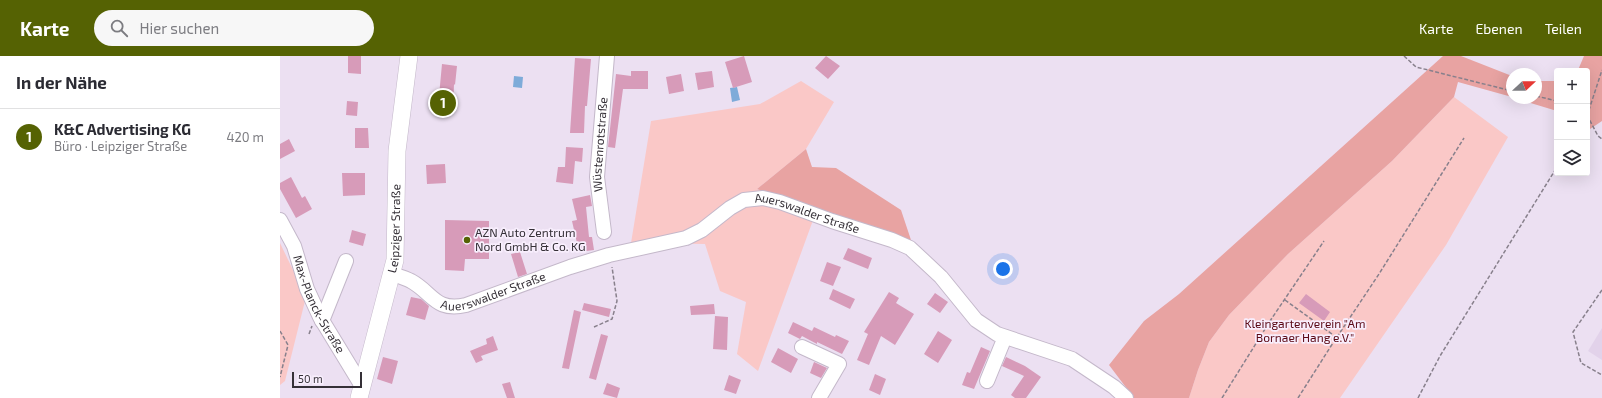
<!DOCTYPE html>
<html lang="de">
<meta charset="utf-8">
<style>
:root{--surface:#fff;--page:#f7f7f7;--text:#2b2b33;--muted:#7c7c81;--line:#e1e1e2;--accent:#556203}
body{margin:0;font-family:"Exo 2",sans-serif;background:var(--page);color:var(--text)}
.controls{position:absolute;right:12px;top:12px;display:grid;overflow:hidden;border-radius:4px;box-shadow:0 4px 16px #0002}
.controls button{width:36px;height:36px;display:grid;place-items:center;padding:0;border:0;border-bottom:1px solid var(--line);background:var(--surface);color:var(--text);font:20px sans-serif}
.compass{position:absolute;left:1226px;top:12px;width:36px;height:36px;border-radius:50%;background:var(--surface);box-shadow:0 4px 16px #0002;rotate:68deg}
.scale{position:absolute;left:12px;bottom:10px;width:70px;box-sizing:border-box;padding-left:4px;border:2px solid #353037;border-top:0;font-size:11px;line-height:14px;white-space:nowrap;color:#353037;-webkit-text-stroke:3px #f8eefd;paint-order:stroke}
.you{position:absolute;left:723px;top:213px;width:14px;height:14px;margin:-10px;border:3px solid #fff;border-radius:50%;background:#1a73e8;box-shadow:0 0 0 6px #1a73e833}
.badge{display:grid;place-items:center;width:26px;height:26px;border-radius:50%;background:var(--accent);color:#fff;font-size:13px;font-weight:700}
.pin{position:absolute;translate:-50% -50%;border:2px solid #fff;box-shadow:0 1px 4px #0006}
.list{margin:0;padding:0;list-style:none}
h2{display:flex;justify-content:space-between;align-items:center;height:52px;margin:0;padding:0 16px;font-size:17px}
h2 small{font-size:13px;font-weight:400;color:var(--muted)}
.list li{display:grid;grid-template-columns:26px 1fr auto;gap:12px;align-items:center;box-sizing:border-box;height:56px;padding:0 16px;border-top:1px solid var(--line)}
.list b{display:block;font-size:15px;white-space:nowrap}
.list p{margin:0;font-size:13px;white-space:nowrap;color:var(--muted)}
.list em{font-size:13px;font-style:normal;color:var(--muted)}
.icon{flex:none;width:22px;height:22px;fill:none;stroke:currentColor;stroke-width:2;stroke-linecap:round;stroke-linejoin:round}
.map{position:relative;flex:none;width:1322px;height:342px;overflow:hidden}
header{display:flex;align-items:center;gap:24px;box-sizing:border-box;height:56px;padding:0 20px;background:var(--accent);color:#fff}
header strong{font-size:19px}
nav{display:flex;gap:22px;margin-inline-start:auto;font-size:14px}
.search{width:280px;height:36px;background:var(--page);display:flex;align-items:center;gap:10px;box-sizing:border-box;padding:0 14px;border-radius:22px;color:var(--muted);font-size:15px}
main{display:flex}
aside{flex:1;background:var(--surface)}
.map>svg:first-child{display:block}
.built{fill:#e2d2ea}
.green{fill:#fac8c7}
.forest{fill:#e8a3a2}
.water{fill:#7eabd9}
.building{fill:#d79bb9}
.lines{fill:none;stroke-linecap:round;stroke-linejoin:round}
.minor-casing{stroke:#c4b8ca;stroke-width:16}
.major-casing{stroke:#c4b8ca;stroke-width:18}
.path{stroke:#88808c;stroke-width:1.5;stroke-dasharray:4 2;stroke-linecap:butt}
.minor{stroke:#fff;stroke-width:14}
.major{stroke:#fff;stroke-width:17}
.poi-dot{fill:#556203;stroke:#f8eefd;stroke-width:1.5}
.labels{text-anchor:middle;stroke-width:3.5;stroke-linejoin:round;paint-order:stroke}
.street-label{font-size:12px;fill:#353037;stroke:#f8eefd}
.poi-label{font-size:12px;fill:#353037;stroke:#f8eefd;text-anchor:start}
.park-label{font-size:12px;fill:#5b0915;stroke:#f8eefd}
</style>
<header>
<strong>Karte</strong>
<div class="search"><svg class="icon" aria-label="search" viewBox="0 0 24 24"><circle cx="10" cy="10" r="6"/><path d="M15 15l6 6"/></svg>Hier suchen</div>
<nav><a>Karte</a><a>Ebenen</a><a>Teilen</a></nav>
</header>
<main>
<aside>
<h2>In der Nähe<small></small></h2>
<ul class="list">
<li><span class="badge">1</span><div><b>K&amp;C Advertising KG</b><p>Büro · Leipziger Straße</p></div><em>420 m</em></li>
</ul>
</aside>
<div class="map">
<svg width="1322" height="342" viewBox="0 0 1322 342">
<rect width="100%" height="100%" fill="#ece0f2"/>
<path class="built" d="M1322,272V304L1308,295Z"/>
<path class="green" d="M521,25L554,46L526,93L477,133L536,156L478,315L457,298L466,246L440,235L425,188L351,187L371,65L480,48Z
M1174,41L1228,81L1166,189L1060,342H909L918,314L929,286L949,259L1008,198L1112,105Z
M0,187L26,241L5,325L0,329Z"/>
<path class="forest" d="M1163,0H1181L1232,20V41L1178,26L1174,41L1112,105L1008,198L949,259L929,286L918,314L909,342H854L829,309L864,265L899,238Z
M1304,0H1322V65L1307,75V15H1296L1298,14Z
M1256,25H1277V55L1234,42H1256Z
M526,93L532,111L556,112L621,154L631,184L536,156L477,133Z"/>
<path class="water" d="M234,20L243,21L242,32L233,31Z
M457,31L460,44L452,46L450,32Z"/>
<path class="building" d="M68,0H81V18L68,17Z
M464,0L472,26L453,32L445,6Z
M546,0L560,10L548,23L535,12Z
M295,2L311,3L307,50H305L304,77H290Z
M162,8L177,10L175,29L174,28L173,57H157L158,40H159Z
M351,15H368V33H343L335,92L328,91L336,18L351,20Z
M432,15L434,31L418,34L415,17Z
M401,18L404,35L389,38L386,21Z
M67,45L78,46L77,60L66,59Z
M75,72H88L89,92H75Z
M9,83L15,95L0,103V88Z
M286,91L303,92L302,106L295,105L293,128L276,126L278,111H285Z
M165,108L166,127L147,128L146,109Z
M62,117H85V139L63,140Z
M11,121L22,142L25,140L32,153L16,162L0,133V127Z
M310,139L312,150L306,151L309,181H312L314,194L299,196L292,165L297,164L292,143Z
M165,164L209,165V203H185L184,215L165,214Z
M72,174L86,178L83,190L69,186Z
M568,192L592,202L588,213L563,203Z
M240,196L247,218L238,221L231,198Z
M547,206L561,211L553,230L540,225Z
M553,233L575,243L570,253L549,243Z
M609,236L619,242L616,247L634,258L615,289L601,280L589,309L577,304L588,278L584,276Z
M655,237L668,246L660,257L647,248Z
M1026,238L1050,256L1044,265L1019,247Z
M131,241L141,243L149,250L145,264L126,259Z
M304,247L331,253L329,261L302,254Z
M434,248L435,258L411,259L410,250Z
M294,254L301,256L289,313L282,312Z
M435,260L448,261L447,294L433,293Z
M513,266L532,275L534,271L555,281L556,279L569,285L562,298L537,286V288L522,280L520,283L508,277Z
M658,275L672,284L658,307L644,298Z
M321,278L328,280L316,324L309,322Z
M213,280L218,294L201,300L203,304L196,307L190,295L207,288L206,283Z
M701,291L710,295L694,333L682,329L687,316L690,317Z
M498,292L518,303L511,317L491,306Z
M103,301L118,305L112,328L97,323Z
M726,301L745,310L761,321L746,342H735L731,339L744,320L722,310Z
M534,306L547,312L541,322L530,317Z
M595,318L606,323L600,339L589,334Z
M449,319L461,324L456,338L444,334Z
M230,326L235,342H227L222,328Z
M327,327L340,332L337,342L323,338Z"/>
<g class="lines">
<g class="minor-casing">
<g id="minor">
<path id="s1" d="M0,164L14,190L27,233L40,261L82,330"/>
<path id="s2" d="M324,176L317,121L327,0"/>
<path id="s3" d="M112,218C118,220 125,222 131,225C153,237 155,256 186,249L290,211L329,199L406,182L422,174L450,152L464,144L483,142L500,146L552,165L612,184L630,192L661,221L696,264L717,278L792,303L834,331L846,342"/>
<path d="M42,265L66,205"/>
<path d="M522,291L559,308L539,342"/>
<path d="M707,325L725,281"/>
</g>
</g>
<g class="major-casing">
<g id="major">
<path id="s4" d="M79,342L115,204L117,95L129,0"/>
</g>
</g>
<path class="path" d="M1124,0L1136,11L1232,35
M1256,40L1277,45
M1307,60L1322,14
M1307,63L1308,61L1318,80L1322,83
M1322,234L1293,276L1301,307L1322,319
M1005,244L1056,281
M314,271L332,263L337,245L332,211
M0,275L8,289L0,321
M29,278L32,270
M942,342L990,265L1044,185
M1018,342L1051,290L1099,218L1184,82
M1138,342L1160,300L1277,111"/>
<use href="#minor" class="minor"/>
<use href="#major" class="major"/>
</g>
<circle class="poi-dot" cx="187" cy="184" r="4"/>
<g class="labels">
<g class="street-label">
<text dy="4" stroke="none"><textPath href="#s2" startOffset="88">Wüstenrotstraße</textPath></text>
<text dy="4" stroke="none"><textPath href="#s3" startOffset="449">Auerswalder Straße</textPath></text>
<text dy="4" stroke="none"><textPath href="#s4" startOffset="174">Leipziger Straße</textPath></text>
<text dy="4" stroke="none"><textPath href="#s3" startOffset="113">Auerswalder Straße</textPath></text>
<text dy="4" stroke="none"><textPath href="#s1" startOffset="93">Max-Planck-Straße</textPath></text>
</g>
<g class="poi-label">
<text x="195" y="181">AZN Auto Zentrum<tspan x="195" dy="14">Nord GmbH &amp; Co. KG</tspan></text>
</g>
<g class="park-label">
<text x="1025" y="272">Kleingartenverein "Am<tspan x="1025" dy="14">Bornaer Hang e.V."</tspan></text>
</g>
</g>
</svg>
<div class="controls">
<button>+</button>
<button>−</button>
<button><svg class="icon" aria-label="layers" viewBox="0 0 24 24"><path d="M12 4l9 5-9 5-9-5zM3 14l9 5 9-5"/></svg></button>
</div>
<svg class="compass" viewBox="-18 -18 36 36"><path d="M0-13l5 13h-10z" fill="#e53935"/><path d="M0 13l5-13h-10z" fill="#7c7c81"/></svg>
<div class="scale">50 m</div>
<div class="you"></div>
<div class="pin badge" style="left:163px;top:47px">1</div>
</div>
</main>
